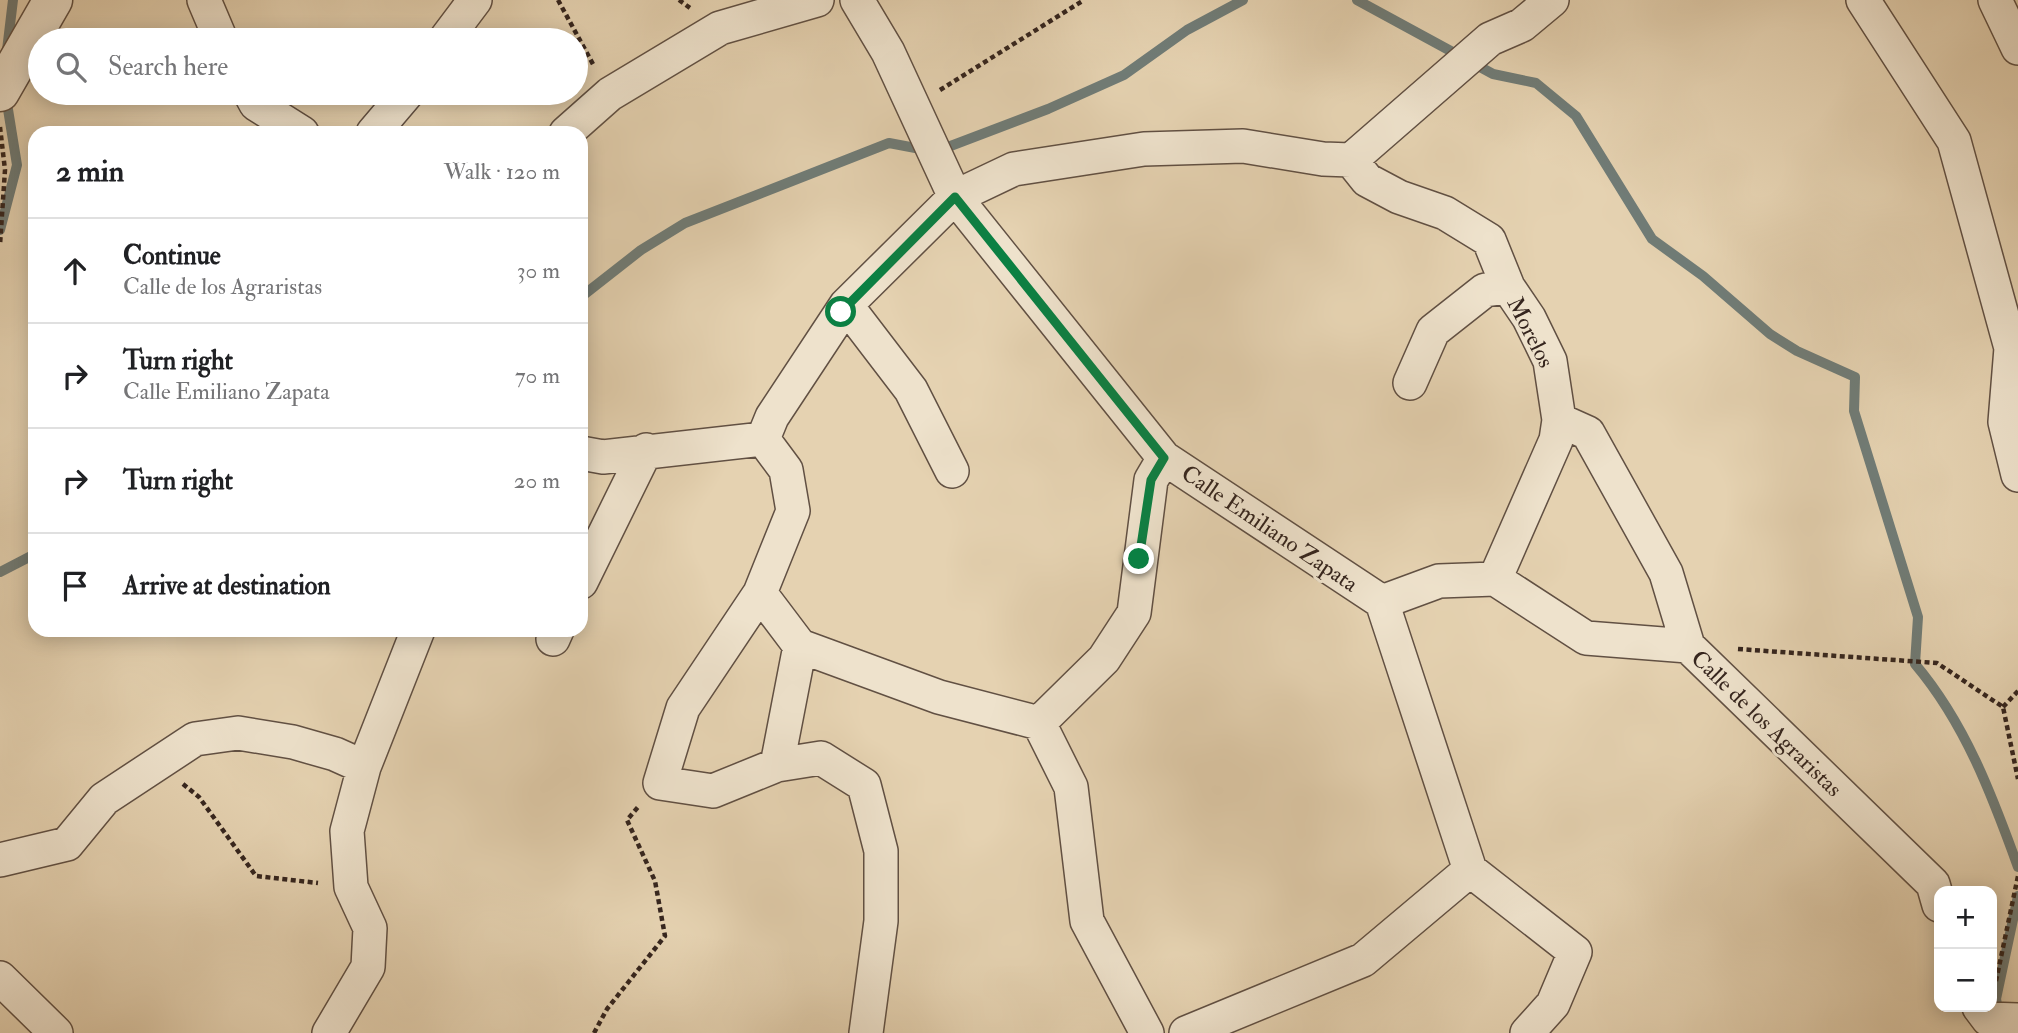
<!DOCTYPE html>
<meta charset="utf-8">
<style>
:root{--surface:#fff;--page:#f6f6f6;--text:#202124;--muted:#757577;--line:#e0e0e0}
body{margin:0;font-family:"IM FELL Double Pica",serif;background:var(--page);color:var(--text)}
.controls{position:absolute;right:21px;bottom:21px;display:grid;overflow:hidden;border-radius:14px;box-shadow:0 4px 18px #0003}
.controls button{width:63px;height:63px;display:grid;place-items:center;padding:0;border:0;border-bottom:2px solid var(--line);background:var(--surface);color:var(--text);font:35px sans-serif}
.stop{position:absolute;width:21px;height:21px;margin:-16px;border:5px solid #0b8043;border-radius:50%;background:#fff}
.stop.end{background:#0b8043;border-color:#fff;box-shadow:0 2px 7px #0008}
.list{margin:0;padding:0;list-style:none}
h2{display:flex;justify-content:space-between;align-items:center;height:91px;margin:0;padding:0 28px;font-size:30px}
h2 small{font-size:23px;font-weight:400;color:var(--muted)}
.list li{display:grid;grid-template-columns:46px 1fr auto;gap:21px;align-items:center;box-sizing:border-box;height:105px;padding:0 28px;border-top:2px solid var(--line)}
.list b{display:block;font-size:26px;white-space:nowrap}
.list p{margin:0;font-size:23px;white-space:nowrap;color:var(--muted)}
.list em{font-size:23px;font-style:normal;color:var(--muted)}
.icon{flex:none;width:38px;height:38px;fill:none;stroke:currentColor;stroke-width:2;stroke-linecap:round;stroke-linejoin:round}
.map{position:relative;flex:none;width:2018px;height:1033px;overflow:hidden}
.search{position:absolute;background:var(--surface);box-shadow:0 4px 18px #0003;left:28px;top:28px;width:560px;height:77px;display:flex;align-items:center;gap:18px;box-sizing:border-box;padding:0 24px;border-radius:38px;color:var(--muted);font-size:26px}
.panel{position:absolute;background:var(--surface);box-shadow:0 4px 18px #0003;left:28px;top:126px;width:560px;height:511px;border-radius:21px}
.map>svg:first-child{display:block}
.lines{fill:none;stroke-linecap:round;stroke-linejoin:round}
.stream{stroke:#707c77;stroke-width:10}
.minor-casing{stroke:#615043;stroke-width:36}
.tertiary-casing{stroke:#615043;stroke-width:41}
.path{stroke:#35251e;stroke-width:4.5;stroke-dasharray:5 3.5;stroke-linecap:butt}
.minor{stroke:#eee2cc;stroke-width:33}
.tertiary{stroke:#eee2cc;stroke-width:38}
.route{stroke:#0b8043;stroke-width:9}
.labels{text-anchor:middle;stroke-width:6;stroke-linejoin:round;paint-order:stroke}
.street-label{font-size:23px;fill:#35251e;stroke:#eee2cc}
</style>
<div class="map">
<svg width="2018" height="1033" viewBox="0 0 2018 1033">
<rect width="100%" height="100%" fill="#e5d2b1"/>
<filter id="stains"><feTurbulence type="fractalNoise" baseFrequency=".00286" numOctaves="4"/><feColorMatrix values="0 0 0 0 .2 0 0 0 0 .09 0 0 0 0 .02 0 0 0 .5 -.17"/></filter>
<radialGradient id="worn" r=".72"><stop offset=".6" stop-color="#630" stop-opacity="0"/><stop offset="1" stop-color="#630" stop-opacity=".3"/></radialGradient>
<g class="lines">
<path class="stream" d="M1357,0L1493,74L1536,83L1576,116L1652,239L1703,276L1770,334L1797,351L1855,377L1854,411L1918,617L1915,664C1965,723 1992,795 2018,867
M7,50L13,0
M940,150L1048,109L1124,75L1187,30L1243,0
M0,230L17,165L6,97
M581,297L641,250L685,223L889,143L926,150
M0,572L35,554
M1999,1015L1996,999L2018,896"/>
<g class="minor-casing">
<path id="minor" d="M204,0L221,40
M857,0L888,52L955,197L1164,458L1382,602
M1863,0L1954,141L2011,348L2005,422L2018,475
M1995,0L2018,48
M445,40L475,0
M250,93L256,104L302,133
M373,133L407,93
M566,133L610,94L720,28L817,0
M1351,160L1490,39L1522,25L1552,0
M846,305L911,390L952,471
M1410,383L1433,331L1485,290L1508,287
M1559,420L1588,433L1666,573L1688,646L1933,884L1939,905
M763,439L772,417L846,305L955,197L1014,169L1144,149L1243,146L1323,159L1351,160L1367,180L1399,197L1445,213L1489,240L1508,287L1529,318L1550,361L1559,420L1556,440L1495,579
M763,439L786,470L793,511L760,593L683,708L660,783L713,791L777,765L821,758L864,785L881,851V921L866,1033
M581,453L603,457L763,439
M1495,579L1586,638L1688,646
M581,582L646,450
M760,593L800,646L777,765
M1382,602L1470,870L1575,952L1553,1004L1527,1033
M1382,602L1439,581L1495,579
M553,639L557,630
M800,646L939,697L1039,723L1071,787L1087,921L1147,1033
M1039,723L1104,659L1134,613L1151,480L1164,458
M0,860L67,844L104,799L195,739L238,733L293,742L335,754L364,767
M0,978L56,1033
M1979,1007L1988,1019L2018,1020
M329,1033L368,967L370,928L351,887L347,831L364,767L418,630
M1186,1033L1363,960L1470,870"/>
</g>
<g class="tertiary-casing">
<path id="tertiary" d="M0,92L53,0"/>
</g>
<path class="path" d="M558,0L594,66
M679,0L690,8
M940,90L1084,0
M0,127L5,170L0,245
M1738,649L1937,663L2003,707L2018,779
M2003,707L2018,691
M183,784L199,797L256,876L318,883
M1996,981L2018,876
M594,1033L607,1009L665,936L655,881L627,820L638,807"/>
<use href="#minor" class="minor"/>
<use href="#tertiary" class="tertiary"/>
</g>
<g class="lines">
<path class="route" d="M841,312L955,197L1164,458L1151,480L1139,559"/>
</g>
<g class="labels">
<g class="street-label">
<text transform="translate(1531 332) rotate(63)" y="8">Morelos</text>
<text transform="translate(1270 528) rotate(34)" y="8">Calle Emiliano Zapata</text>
<text transform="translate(1767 723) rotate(44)" y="8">Calle de los Agraristas</text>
</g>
</g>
<rect width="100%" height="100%" filter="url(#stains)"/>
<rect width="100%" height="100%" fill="url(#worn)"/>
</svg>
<div class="controls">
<button>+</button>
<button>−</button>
</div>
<div class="stop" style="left:841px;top:312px"></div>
<div class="stop end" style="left:1139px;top:559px"></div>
<div class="search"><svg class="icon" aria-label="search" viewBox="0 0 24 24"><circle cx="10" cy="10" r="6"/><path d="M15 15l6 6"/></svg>Search here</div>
<section class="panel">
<h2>2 min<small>Walk · 120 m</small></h2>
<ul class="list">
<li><svg class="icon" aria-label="ahead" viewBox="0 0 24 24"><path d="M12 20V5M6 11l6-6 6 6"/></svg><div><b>Continue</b><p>Calle de los Agraristas</p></div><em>30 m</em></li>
<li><svg class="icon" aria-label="right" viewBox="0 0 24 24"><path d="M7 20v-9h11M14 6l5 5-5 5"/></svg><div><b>Turn right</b><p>Calle Emiliano Zapata</p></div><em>70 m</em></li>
<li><svg class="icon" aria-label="right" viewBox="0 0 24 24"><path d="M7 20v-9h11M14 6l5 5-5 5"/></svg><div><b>Turn right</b></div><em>20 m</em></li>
<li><svg class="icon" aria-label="arrive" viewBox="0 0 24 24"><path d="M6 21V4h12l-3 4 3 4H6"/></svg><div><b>Arrive at destination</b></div></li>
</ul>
</section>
</div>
